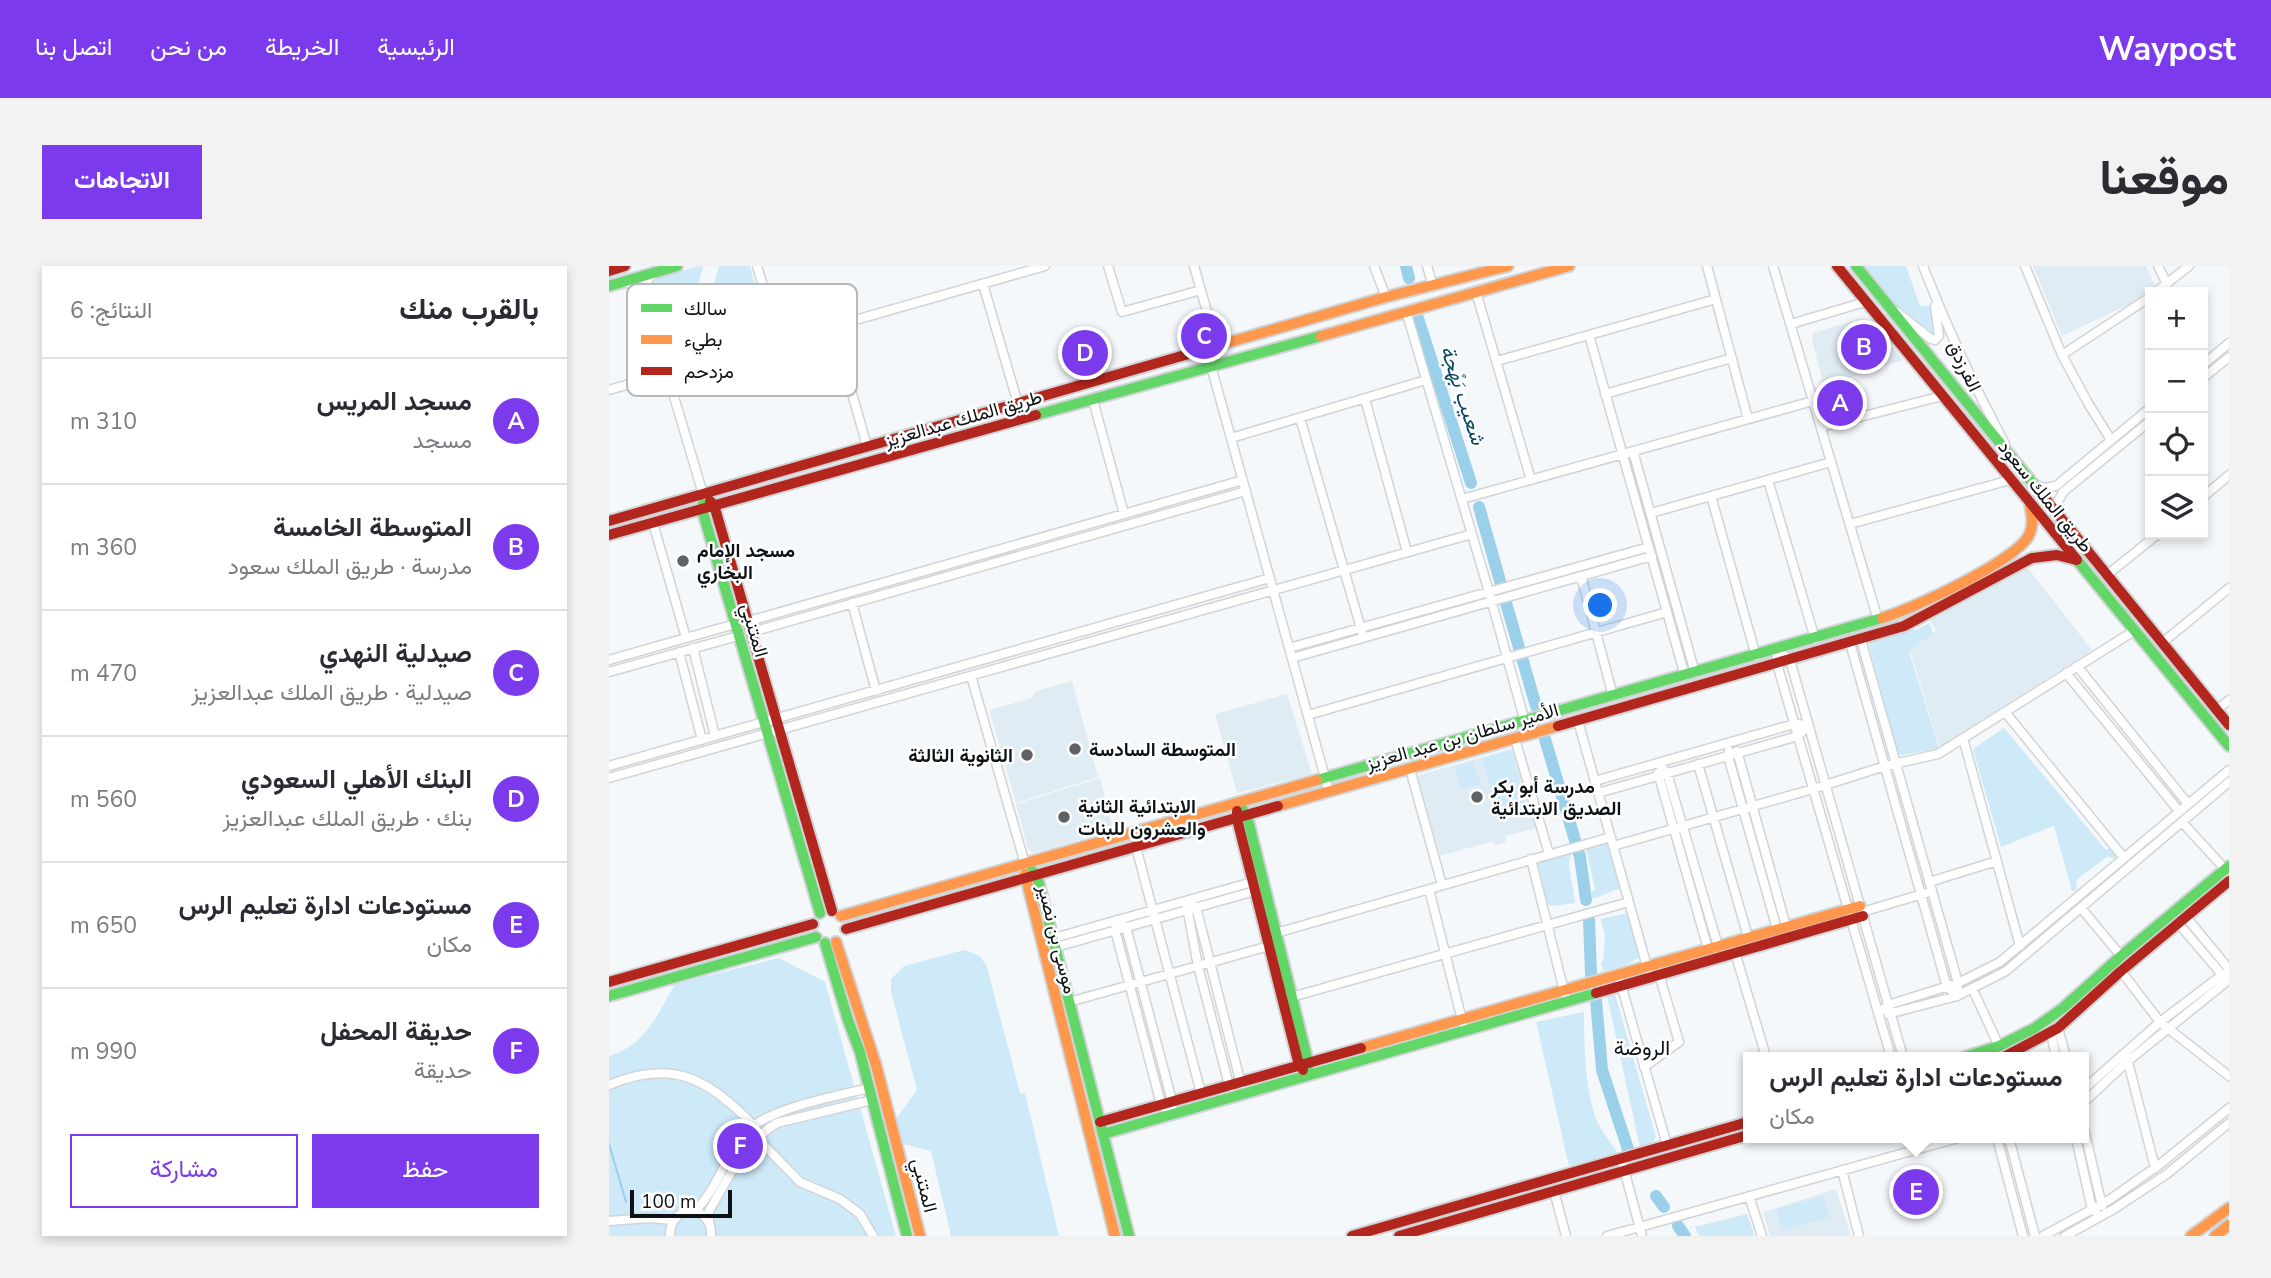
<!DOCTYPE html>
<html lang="ar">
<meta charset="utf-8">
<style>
:root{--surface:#fff;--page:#f2f2f3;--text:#2b2b33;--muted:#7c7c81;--line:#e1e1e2;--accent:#7c3aed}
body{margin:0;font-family:"Nunito Sans",Vazirmatn,sans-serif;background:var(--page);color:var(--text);direction:rtl}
.controls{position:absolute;right:21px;top:21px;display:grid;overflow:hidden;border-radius:0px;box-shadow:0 4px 10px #0003}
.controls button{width:63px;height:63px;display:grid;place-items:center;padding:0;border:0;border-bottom:2px solid var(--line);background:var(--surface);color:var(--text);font:35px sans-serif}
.scale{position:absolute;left:21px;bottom:18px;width:102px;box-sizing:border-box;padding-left:7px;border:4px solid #0c1215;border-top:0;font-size:19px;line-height:24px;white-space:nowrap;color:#0c1215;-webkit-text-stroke:5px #fff;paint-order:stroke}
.you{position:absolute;left:992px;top:340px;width:24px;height:24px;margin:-18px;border:5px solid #fff;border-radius:50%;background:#1a73e8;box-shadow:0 0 0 10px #1a73e833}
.badge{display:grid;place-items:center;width:46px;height:46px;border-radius:50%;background:var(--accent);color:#fff;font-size:23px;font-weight:700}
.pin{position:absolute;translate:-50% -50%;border:4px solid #fff;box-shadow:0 2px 7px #0006}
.popup{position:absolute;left:1134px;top:786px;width:346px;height:91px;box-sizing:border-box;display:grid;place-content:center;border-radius:0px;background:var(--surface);filter:drop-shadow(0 2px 5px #0005);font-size:23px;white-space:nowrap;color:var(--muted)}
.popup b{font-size:26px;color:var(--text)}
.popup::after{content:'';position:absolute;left:50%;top:100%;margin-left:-14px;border:14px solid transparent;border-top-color:var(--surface)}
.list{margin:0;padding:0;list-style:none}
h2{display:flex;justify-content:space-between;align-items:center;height:91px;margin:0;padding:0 28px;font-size:30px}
h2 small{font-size:23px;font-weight:400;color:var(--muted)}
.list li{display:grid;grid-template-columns:46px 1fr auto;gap:21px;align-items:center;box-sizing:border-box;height:126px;padding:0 28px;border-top:2px solid var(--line)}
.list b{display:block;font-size:26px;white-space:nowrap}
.list p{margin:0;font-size:23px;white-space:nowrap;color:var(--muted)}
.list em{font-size:23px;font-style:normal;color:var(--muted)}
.actions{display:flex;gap:14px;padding:21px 28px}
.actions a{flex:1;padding:16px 0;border:2px solid var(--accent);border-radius:0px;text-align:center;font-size:24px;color:var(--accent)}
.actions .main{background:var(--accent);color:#fff}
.icon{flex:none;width:38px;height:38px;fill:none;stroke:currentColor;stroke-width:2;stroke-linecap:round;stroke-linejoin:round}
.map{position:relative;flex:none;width:1620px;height:970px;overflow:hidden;direction:ltr;border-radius:0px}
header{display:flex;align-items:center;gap:42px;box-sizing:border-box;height:98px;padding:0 35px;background:var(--accent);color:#fff}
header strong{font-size:33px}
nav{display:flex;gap:38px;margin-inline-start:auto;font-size:24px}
.intro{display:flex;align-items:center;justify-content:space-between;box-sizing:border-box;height:168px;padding:0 42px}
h1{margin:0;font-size:49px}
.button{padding:18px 32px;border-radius:0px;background:var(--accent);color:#fff;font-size:24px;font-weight:700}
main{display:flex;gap:42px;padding:0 42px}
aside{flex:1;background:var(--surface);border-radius:0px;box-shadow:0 4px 10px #0003}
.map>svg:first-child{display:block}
.built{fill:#e0ecf3}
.green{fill:#cee9f8}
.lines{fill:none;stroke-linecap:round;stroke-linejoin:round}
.stream{stroke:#9bd0eb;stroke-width:2}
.river{stroke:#9bd0eb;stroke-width:12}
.street-casing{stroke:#d0d4d7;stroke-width:11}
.fast-casing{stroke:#d0d4d7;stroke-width:14}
.slow-casing{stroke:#d0d4d7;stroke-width:14}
.jam-casing{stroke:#d0d4d7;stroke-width:14}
.street{stroke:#fefefe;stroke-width:8}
.fast{stroke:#63d668;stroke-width:10}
.slow{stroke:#ff974d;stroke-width:10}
.jam{stroke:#b3261e;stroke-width:10}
.poi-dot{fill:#5e6265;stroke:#fff;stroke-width:2.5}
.labels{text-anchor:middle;stroke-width:5;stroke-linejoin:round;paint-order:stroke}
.street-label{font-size:19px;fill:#0c1215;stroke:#fff}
.poi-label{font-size:19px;font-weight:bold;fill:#0c1215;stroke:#fff;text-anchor:start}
.water-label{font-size:21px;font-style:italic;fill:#094963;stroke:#fff}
.neighbourhood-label{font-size:21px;fill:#0c1215;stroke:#fff}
.key{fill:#fff;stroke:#b6b8b9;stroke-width:2}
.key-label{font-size:19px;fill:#0c1215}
</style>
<header>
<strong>Waypost</strong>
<nav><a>الرئيسية</a><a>الخريطة</a><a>من نحن</a><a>اتصل بنا</a></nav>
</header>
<div class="intro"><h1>موقعنا</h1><a class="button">الاتجاهات</a></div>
<main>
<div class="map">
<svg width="1620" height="970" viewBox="0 0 1620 970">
<rect width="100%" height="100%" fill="#f5f8fa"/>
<path class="built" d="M1424,0H1537L1546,20L1523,37L1453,70Z
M1250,53L1260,54L1294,94L1220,118L1214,116L1203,74L1204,67Z
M1418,301L1483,384L1330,481L1301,384L1327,364L1320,353Z
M463,415L489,511L407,537L380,444L423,432L427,425Z
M678,428L703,508L628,527L606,448Z
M905,482L930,561L896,570L897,576L886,579L884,575L831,590L809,513L810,509Z
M491,512L504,564L424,587L419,583L407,538Z
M1227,923L1242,970H1161L1154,946Z"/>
<path class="green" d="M90,0H94L91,13L71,92L64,94L41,18L50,11Z
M110,0H141L159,69L86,86Z
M1256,0H1297L1311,40H1321L1327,63L1324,69C1298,60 1273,21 1256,0Z
M1320,357L1324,367L1300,385L1330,483L1292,489L1288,485L1260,380L1261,376L1298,362L1307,364Z
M1395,462L1497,584L1502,581L1507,591L1504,593L1499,590L1467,614L1468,622L1466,625H1463L1445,560L1392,581L1364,483Z
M902,484L920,546L890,552L873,492Z
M864,495L872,519L852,523L846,500Z
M996,577L1001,579L1014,621L984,633L982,627L986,623L977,582Z
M962,587L960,598L966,637L942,640L937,636L927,595Z
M1019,647L1026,660L1031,691L1017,699L994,705L992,697L994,696L996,670L992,653Z
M355,684L371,690L378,701L411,827H416L450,970H342L322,885L294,878L287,853L308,824L282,726V713L295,700Z
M170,692L216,716L287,970H0V790C37,779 48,749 66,718Z
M1006,728L1047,871L1043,877L1031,881L998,730Z
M975,746C975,778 976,831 990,859C995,869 1003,877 1008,887L960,900L927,756Z
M1215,930L1220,951L1173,965L1167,943Z
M1138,948L1146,970H1090L1086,961Z"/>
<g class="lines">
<path class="stream" d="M0,878L17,936"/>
<path class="river" d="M797,0L800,12
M809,52L862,217
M870,241L891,315
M897,337L927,440
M936,473L971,591L977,634
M980,654L982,708
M987,734L993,804L1019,883
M1047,930L1055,941
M1069,960L1076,970"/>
<g class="street-casing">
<path id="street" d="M148,0L171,76
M499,0L513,46L592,24
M585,0L608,81
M765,0L777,31
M818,0L824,20
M1098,0L1139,153
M1164,0L1269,354
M1314,0C1338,62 1365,120 1396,178
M1416,0L1453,89L1479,137L1502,174
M1549,0L1558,18
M15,16L24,19L35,30L37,16L44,8
M374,18L409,138
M867,26L922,214
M1547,26L1580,0
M35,30L94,228
M797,45L880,326L916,456
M1288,46L1322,73L1326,74L1330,70L1326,40
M1182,58L1256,36
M224,61L258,180
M1453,89L1541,31
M888,95L980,69
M1594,99L1620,77
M602,100L720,526
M1594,112L1620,91
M0,124L436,0
M996,128L1123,92
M756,133L798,286
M484,134L515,248
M691,152L753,366
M1212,161L1333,130
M622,172L817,114
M1024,185L1086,407
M1159,214L1206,373
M1426,219L1437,222L1447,220L1541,142
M1102,230L1147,390
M1594,231L1620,209
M853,233L1204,135
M1042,247L1222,196
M1449,247L1447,239L1454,226L1541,155
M44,257L77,372
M1241,258L1401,214
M1498,309L1549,268
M972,310L1004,430
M243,337L267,425
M140,355L634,214
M143,366L637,225
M1241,377L1338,721L1348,730L1349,717L1252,374
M1553,377L1620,322
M84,382L106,470
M680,382L1040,281
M1168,384L1181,394L1294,791
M1168,384V398L1282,791
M70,386L93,474
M683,392L1043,290
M0,394L126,358
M1468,400L1579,538
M0,406L129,370
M1457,407L1570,545
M362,410L416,598
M1076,410L980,69L1107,33
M1608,444L1620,434
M1396,446L1515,592
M699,449L1058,346
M969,455L1039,704
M1354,472L1411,680
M906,473L940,588
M1120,485L1119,490L1168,663
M1128,485L1177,660
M1049,497L1058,507L1109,680
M1089,498L1139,671
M0,500L661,312
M801,503L833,619
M1049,507L1099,683
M0,512L863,268
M986,515L1185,458L1199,459L1189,470L989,527
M1573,556L1616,603
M1004,580L1204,523L1276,500L1329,488L1525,365
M527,581L592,827
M922,593L956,729
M1320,616L1388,595
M820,623L854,758
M584,639L587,641L632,818
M578,641L589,700L620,819L622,821
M1472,642L1512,690
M1253,646L1317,627
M1577,651L1620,703
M508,654L517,661L563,835V849L552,838L506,664Z
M1569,657L1615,711
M667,667L1002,571
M445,672L647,615
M447,681L646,625L649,620
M1126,686L1157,791
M1512,705L1551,756L1620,810
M1011,715L1058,879
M1363,722L1390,780
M679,732L1020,636
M460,736L660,680
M1269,747L1279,739L1349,717L1391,696L1620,504
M1279,748L1348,730L1397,705L1620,516
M1449,762L1457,791
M1442,767L1447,791
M1518,792L1546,902
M1035,801L1070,776L1050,708
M0,819C63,792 100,813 144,859
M1475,823L1551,756L1613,709L1620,707
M1475,836L1519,795L1617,716L1620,711
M1475,863L1493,940
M147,871L191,916L231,933L251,948L264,970
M1388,872L1414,970
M1400,872L1426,970
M1467,872L1483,943L1487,946
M1012,892L1033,970
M1233,904L1250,970
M945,925L957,970
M1140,930L1153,970
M85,946C107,925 116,892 135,868C155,843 228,830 260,822
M0,955L41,952L64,954
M100,955V945C119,913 135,876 168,857L263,834
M61,970C60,937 104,937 102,970
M998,970L1349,872
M1434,970L1500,934L1550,899L1620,842
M1456,970L1505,943L1558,908L1620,857"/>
</g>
<g class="fast-casing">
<path id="fast" d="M1247,0L1430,225
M0,20L68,0
M427,149L712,70
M94,238L93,243L211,647
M1468,294L1620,480
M708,514L1273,352
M634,544L638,550L699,796V803
M423,605L428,610L520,970
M216,677L239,754L251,786L298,970
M0,730L207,671
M1356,791L1390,780L1426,762L1454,742L1512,690L1620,600
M494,868L987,727"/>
</g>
<g class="slow-casing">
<path id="slow" d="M712,70L960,0
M583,87L777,31L899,0
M1273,352C1304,343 1402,297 1419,271C1425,261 1423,249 1421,239
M669,540L949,460
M416,608L506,970
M232,650L708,514
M227,676L267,799L311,970
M752,782L1251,640
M1582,970L1620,942
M1606,970L1620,959"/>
</g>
<g class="jam-casing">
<path id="jam" d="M1228,0L1468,294
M0,5L16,0
M1430,225L1620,459
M101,235L105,239L223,645
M0,255L583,87
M0,269L427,149
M949,460L1295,360L1423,292L1448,289L1467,294
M628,545V553L690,799L694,804
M237,663L669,540
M0,716L204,658
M987,727L1254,650
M1395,791L1449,762L1512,705L1620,615
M491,856L752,782
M743,970L1139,856
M790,970L1139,869"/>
</g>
<use href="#street" class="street"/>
<use href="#fast" class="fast"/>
<use href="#slow" class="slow"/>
<use href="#jam" class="jam"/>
</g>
<g class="poi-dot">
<circle cx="74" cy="295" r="7"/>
<circle cx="466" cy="483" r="7"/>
<circle cx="418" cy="489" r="7"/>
<circle cx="868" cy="531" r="7"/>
<circle cx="455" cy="551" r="7"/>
</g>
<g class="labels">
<g class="street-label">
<text transform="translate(1356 100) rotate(64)" y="7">الفرزدق</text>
<text transform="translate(354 152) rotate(-16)" y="7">طريق الملك عبدالعزيز</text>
<text transform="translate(1437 230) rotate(51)" y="7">طريق الملك سعود</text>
<text transform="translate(146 364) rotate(74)" y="7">المتنبي</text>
<text transform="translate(853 470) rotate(-16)" y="7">الأمير سلطان بن عبد العزيز</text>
<text transform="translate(449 673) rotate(76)" y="7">موسى بن نصير</text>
<text transform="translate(316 919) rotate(76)" y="7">المتنبي</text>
</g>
<g class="poi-label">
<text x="88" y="291">مسجد الإمام<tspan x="88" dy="22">البخاري</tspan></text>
<text x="480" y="490">المتوسطة السادسة</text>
<text x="404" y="496" text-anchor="end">الثانوية الثالثة</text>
<text x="882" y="527">مدرسة أبو بكر<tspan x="882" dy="22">الصديق الابتدائية</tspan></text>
<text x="469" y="547">الابتدائية الثانية<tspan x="469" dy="22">والعشرون للبنات</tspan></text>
</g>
<g class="water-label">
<text transform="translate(854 129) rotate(72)" y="7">شعيب بَهْجة</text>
</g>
<g class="neighbourhood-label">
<text x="1033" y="789">الروضة</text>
</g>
</g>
<rect x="18" y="18" width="230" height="112" rx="10" class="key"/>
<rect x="32" y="38" width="31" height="8" fill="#63d668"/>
<rect x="32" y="69" width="31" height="9" fill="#ff974d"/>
<rect x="32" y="101" width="31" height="8" fill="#b3261e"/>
<g class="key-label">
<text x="75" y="49">سالك</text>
<text x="75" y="80">بطيء</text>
<text x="75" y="112">مزدحم</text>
</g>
</svg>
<div class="controls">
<button>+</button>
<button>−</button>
<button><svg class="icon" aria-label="locate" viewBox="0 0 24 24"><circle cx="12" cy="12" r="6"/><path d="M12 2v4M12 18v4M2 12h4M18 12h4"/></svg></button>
<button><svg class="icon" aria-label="layers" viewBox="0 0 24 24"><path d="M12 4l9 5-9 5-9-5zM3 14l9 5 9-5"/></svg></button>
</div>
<div class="scale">100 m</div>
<div class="you"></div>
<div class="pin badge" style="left:1231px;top:137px">A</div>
<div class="pin badge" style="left:1255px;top:81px">B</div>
<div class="pin badge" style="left:595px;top:70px">C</div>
<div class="pin badge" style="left:476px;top:87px">D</div>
<div class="pin badge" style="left:1307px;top:926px">E</div>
<div class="popup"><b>مستودعات ادارة تعليم الرس</b>مكان</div>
<div class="pin badge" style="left:131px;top:880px">F</div>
</div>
<aside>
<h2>بالقرب منك<small>النتائج: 6</small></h2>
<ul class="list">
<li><span class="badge">A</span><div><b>مسجد المريس</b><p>مسجد</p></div><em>310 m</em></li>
<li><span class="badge">B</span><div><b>المتوسطة الخامسة</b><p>مدرسة · طريق الملك سعود</p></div><em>360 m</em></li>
<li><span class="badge">C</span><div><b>صيدلية النهدي</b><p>صيدلية · طريق الملك عبدالعزيز</p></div><em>470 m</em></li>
<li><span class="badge">D</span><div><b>البنك الأهلي السعودي</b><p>بنك · طريق الملك عبدالعزيز</p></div><em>560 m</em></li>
<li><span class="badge">E</span><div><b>مستودعات ادارة تعليم الرس</b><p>مكان</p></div><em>650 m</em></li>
<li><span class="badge">F</span><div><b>حديقة المحفل</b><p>حديقة</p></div><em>990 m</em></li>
</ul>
<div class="actions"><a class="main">حفظ</a><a>مشاركة</a></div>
</aside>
</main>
